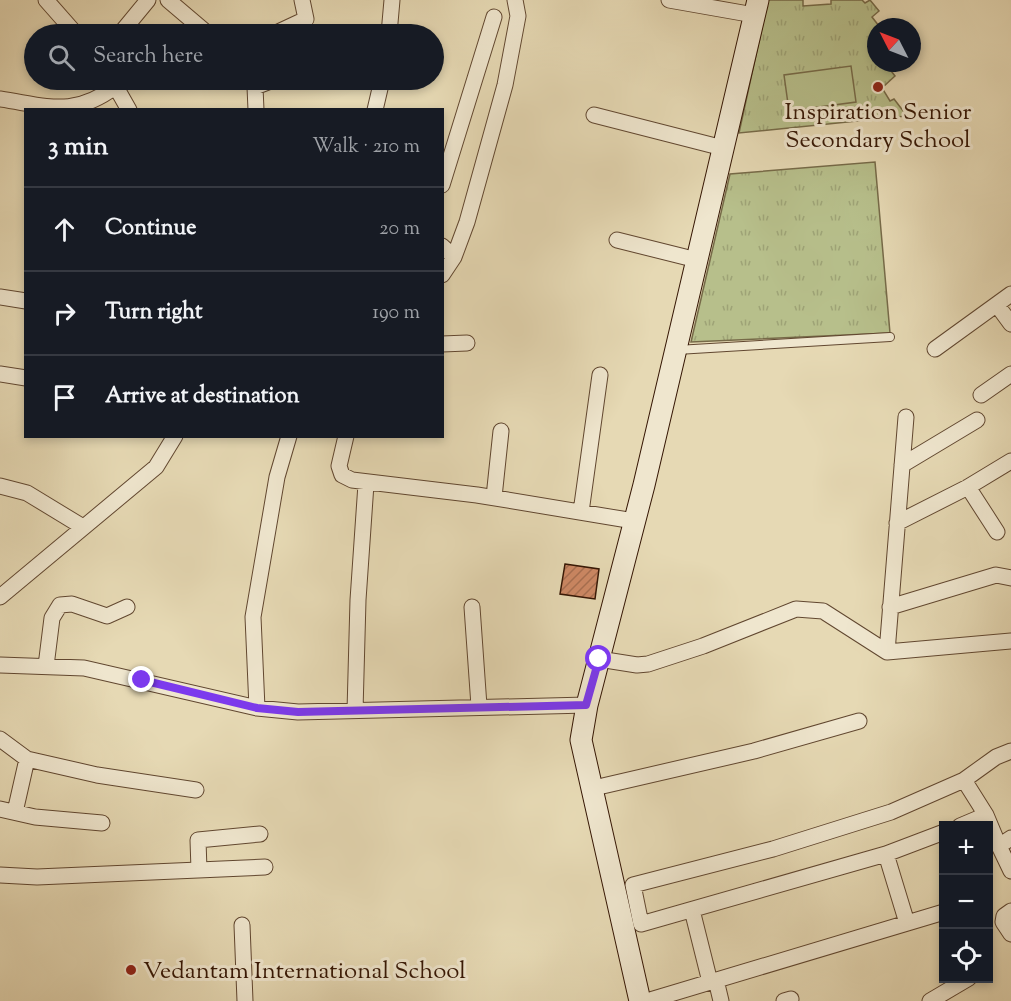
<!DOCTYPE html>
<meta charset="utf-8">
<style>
:root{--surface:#171b24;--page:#20242c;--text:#f1f3f6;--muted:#9ea1a6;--line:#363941}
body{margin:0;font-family:"Sorts Mill Goudy",serif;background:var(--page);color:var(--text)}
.controls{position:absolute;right:18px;bottom:18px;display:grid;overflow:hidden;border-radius:0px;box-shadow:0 3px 9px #0003}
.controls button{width:54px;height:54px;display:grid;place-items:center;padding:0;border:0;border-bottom:2px solid var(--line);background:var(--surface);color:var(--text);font:30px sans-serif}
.compass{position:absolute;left:867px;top:18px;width:54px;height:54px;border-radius:50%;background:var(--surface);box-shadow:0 3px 9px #0003;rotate:312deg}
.stop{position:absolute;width:18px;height:18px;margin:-14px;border:4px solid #7c3aed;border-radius:50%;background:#fff}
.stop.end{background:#7c3aed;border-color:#fff;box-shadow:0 2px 6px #0008}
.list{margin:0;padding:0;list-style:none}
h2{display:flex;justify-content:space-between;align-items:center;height:78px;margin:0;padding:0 24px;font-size:26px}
h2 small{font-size:20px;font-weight:400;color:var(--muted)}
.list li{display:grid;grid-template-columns:39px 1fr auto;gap:18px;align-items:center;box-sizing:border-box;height:84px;padding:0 24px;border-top:2px solid var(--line)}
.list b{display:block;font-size:22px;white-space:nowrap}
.list em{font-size:20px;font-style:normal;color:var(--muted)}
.icon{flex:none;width:33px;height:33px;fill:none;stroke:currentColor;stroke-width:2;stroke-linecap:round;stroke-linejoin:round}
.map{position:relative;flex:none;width:1011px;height:1001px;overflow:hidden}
.search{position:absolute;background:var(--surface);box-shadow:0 3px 9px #0003;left:24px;top:24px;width:420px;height:66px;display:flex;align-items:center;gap:15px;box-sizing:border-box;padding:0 21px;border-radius:33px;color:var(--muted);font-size:22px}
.panel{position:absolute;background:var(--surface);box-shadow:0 3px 9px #0003;left:24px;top:108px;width:420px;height:330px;border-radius:0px}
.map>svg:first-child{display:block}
.grass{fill:url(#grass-tufts);stroke:#766a48;stroke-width:1.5}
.pitch{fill:#b7bf8b;stroke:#766a48;stroke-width:1.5}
.building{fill:url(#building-hatch);stroke:#351604;stroke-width:1.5}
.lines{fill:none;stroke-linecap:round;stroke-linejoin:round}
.lane-casing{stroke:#614730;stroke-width:10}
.street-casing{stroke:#614730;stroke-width:17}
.secondary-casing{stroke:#351604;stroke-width:23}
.lane{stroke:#efe6ce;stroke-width:8}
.street{stroke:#efe6ce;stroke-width:15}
.secondary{stroke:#efe6ce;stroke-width:21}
.route{stroke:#7c3aed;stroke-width:8}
.poi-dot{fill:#8f2418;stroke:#efe6ce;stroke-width:2}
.labels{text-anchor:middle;stroke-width:6;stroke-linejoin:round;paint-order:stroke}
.poi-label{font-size:24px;fill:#351604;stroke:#efe6ce}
</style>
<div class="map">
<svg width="1011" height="1001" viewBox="0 0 1011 1001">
<defs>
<pattern id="grass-tufts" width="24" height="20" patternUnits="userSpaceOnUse" patternTransform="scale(1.5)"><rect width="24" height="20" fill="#b7bf8b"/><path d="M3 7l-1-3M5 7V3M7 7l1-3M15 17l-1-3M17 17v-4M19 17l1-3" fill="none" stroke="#9ea376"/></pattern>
<pattern id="building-hatch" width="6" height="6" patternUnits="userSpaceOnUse" patternTransform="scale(1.5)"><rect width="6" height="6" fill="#ce8965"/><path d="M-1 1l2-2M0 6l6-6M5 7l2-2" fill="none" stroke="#a86f51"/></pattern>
</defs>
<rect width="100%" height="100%" fill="#e6d9b4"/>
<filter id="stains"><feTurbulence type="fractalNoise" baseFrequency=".00333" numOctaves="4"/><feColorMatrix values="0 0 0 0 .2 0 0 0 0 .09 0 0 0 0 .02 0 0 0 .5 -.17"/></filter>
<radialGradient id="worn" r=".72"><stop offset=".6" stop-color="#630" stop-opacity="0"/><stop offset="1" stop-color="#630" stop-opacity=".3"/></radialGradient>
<path class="grass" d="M768,0H803V6L831,4V0H862L865,3L870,0L879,11L872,17L879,26L883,22L887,27H876V63H885L895,76L882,88L890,101L894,99L907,116L739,133Z
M875,162L890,333L691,342L730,174Z"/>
<path class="pitch" d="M851,66L856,102L789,111L784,75Z"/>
<path class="building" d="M565,564L599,569L595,599L560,594Z"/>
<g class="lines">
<g class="lane-casing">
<path id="lane" d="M677,350L890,337"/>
</g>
<g class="street-casing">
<path id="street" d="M46,0L76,34
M168,0L208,34
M669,0L754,15
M120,34L148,0
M274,34L306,19L302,0
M389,34L392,0
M112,80L129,110
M250,80L255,87L256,110
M255,87L273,80
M0,99C48,106 74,118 116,86
M375,110L382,80
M594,115L723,148
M442,185L494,17
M617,240L697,260
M442,246L454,257
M442,275L454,257L467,222L505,85L518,16L515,0
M0,297L26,301
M997,305L1011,324
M442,344L467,343
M935,349L1011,294
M0,374L26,378
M981,395L1011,374
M346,436L339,466L342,475L352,480L477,495L634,521
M902,465L977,420
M0,486L27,493L83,527
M968,487L997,532
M494,497L501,431
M581,512L600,375
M897,523L968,487L1011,461
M0,597L156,467L175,436
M472,607L479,706
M890,607L996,575L1011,578
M887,652L906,417
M599,659L637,665L648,664L703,646L796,609L823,611L887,652L1011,641
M0,665L84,668L257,708L298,712L587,705
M46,666L52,618L60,605L72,604L107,616L127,607
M257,708L253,617L277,477L289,436
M355,711L358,600L366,484
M0,739L27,759L97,775L196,790
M964,780L996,757L1011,751
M594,788L754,751L859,721
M0,809L35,817L102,823
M15,812L27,759
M960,826L986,815
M944,832L886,854L641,924L633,885L773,849L891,812L964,780L986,815L999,846L1011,838
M999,846L1011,871
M886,854L907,923
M199,870L198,840L260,834
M0,875L37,877L265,867
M692,910L710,982
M1011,911L1004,916L1003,922L1011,934
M242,925L245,1001
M716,980L721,1001
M647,1001L944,912
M784,1001L791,999
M930,1001L969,978"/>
</g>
<g class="secondary-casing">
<path id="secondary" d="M640,1001L581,740L587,705L644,485L758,0"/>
</g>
<use href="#lane" class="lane"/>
<use href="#street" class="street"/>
<use href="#secondary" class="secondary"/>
</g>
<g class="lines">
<path class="route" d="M142,680L257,708L298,712L586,705L599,659"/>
</g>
<g class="poi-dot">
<circle cx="878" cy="87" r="6"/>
<circle cx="131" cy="970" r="6"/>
</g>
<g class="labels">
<g class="poi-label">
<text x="878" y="119">Inspiration Senior<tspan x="878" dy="28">Secondary School</tspan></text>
<text x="143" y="978" text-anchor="start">Vedantam International School</text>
</g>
</g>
<rect width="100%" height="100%" filter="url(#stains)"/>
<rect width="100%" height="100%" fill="url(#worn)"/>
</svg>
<div class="controls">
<button>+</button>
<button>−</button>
<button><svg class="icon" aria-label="locate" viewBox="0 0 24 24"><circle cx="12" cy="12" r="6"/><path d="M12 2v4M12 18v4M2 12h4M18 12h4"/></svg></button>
</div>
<svg class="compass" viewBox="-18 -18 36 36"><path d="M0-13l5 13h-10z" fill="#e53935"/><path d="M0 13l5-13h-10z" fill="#9ea1a6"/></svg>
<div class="stop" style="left:599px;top:659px"></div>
<div class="stop end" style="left:142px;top:680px"></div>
<div class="search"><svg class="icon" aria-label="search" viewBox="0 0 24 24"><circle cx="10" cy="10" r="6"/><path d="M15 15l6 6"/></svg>Search here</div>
<section class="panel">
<h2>3 min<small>Walk · 210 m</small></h2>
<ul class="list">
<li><svg class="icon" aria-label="ahead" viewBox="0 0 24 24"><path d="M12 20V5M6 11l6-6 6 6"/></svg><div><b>Continue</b></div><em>20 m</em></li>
<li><svg class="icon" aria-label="right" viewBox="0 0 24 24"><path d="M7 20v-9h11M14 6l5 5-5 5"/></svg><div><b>Turn right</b></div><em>190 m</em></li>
<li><svg class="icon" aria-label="arrive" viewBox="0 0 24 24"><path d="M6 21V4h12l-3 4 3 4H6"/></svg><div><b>Arrive at destination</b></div></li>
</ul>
</section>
</div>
